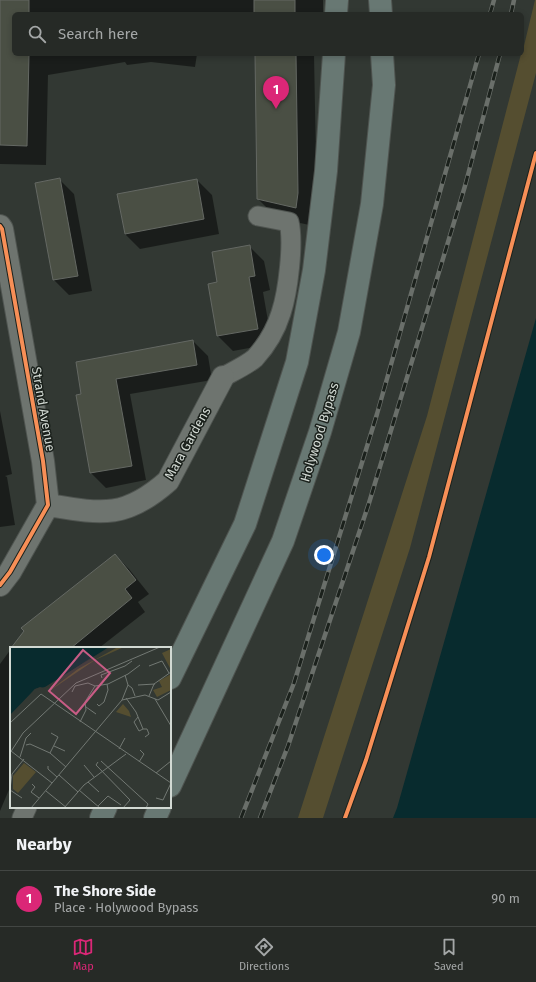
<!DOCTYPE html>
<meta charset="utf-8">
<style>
:root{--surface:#262a26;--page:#2e322e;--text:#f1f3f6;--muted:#a4a7a7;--line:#424643;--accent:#db2777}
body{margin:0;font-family:"Fira Sans",sans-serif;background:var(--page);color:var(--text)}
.you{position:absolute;left:324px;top:555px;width:14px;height:14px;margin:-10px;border:3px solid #fff;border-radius:50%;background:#1a73e8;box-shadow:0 0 0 6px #1a73e833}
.badge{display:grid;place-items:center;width:26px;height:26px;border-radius:50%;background:var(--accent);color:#fff;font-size:13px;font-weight:700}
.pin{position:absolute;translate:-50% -33px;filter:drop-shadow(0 1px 2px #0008)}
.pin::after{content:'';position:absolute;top:21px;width:14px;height:12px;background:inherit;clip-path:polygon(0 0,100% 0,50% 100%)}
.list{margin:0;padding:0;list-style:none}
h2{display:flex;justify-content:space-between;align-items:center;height:52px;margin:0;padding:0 16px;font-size:17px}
h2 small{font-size:13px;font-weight:400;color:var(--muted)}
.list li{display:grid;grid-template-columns:26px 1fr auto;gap:12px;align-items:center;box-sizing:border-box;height:56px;padding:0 16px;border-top:1px solid var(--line)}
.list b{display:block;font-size:15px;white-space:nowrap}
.list p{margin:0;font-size:13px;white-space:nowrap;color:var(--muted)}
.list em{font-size:13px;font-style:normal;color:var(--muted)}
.icon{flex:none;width:22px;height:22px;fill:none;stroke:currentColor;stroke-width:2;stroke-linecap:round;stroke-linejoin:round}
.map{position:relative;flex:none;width:536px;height:818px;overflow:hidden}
.search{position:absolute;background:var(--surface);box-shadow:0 2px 6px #0003;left:12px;right:12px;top:12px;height:44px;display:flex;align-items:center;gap:10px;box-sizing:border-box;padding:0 14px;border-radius:6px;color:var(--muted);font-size:15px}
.sheet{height:108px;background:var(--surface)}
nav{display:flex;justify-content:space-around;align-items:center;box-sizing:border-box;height:56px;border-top:1px solid var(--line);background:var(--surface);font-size:11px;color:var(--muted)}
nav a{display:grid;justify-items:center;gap:2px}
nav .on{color:var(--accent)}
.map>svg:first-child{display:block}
.green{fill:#554e30}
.water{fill:#082b2e}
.shadow{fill:#0007}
.building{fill:#4a4f44;stroke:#646863}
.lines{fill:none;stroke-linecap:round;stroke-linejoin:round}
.lane-casing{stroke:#4f5450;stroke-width:21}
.street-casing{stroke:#4f5450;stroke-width:24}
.highway-casing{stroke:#4f5450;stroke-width:24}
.lane{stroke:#6e746f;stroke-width:19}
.street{stroke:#6e746f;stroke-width:22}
.highway{stroke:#687873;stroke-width:22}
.rail-casing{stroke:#6a6f6a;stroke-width:4.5}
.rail{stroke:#1b211c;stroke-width:3;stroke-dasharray:9;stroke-linecap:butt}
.cycleway-casing{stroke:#1b211c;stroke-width:6}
.cycleway{stroke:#f78f57;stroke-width:4}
.labels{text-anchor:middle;stroke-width:3;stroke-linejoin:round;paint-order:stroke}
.street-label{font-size:13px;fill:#d2d9d3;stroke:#1b211c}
.inset-road{fill:none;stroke:#727873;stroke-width:1}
.view{fill:#c85c85;fill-opacity:0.15;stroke:#c85c85;stroke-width:2}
.inset-edge{fill:none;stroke:#d2d9d3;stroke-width:2}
</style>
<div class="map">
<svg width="536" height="818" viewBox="0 0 536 818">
<rect width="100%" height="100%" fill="#323833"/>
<path class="green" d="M535,0H536V73L410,548L323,818H298L427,416L521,54H522Z"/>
<path class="water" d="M536,318V818H393L397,808Z"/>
<path class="shadow" d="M0,0H323V14H14V54H197L195,67L151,62L127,65L125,62L48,75L46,165L0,164Z
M256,54H314L317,212L314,226L277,218L258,199Z
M59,179L74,194L92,291L69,295L54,280Z
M197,180L212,195L219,234L140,249L125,234Z
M249,246L264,261L270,290L263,292L272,344L233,351L218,336L209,285L218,283Z
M193,341L208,356L212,380L130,394L146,480L106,488L91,473L77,396L83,395Z
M0,411L12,474L5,476L7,477L15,525L0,527Z
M115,555L129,569L149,594L138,602L145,612L99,648H12Z
M11,649V785L0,811V664Z"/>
<path class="building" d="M0,0H29V14H14V54H29L27,146L0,145Z
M254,0H295V14H254Z
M255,54H296L298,193L296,208L257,199Z
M60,178L78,276L53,280L35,183Z
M197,179L204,219L125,234L117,194Z
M250,245L255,276L249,277L258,329L217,336L208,284L217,282L212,252Z
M193,340L197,365L116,379L132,466L90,473L76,395L81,394L76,362Z
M115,554L136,580L125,589L132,598L71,648H11L24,631L21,628Z"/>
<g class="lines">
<g class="lane-casing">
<path id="lane" d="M223,377C232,372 247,365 255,358C266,346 276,329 281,313C288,292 294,243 289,222L258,216
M22,818L27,807"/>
</g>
<g class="street-casing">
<path id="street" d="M0,226L2,229L43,461L48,505L10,572L0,585
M48,505C102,514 125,519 168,481L223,377"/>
</g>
<g class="highway-casing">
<path id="highway" d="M380,0L381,14
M336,14L337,0
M170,678L245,524L297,362L314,270L326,171L334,54
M170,786L283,541L320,432L349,332L372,204L384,85L382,54
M101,818L106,807
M155,818L160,807"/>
</g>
<use href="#lane" class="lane"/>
<use href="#street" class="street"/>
<use href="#highway" class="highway"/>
<g class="rail-casing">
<path id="rail" d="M490,14L494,0
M511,14L514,0
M241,818L294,683L377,414L479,54
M260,818L288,746L369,503L465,186L500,54"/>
</g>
<use href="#rail" class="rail"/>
<g class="cycleway-casing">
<path id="cycleway" d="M0,226L2,229L43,461L48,505L10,572L0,585
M345,818L366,760L429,557L536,153"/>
</g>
<use href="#cycleway" class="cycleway"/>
</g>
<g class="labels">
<g class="street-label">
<text transform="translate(44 409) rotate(80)" y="5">Strand Avenue</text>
<text transform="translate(319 432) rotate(-73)" y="5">Holywood Bypass</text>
<text transform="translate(187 443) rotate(-61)" y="5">Mara Gardens</text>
</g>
</g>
<g transform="translate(10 647)">
<rect width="161" height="161" fill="#323833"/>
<path d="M108,0H114L85,13L35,47L68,22ZM161,2V23L152,6ZM161,27V43L147,50L143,43L152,40L149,34ZM113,57L119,64L121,70L106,65ZM14,116L26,125L8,146L3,142V129Z" fill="#554e30"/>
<path d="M0,0H99L35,40L25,42L0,68Z" fill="#082b2e"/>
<path d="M101,0L81,11L37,41H36L79,12ZM30,40L36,42L26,44L0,70L25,42Z" fill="#323833"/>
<path class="inset-road" d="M139,19L152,14L159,26M92,31L91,28L115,19L122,14M118,38L122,41L125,49M128,38L145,37M62,45L65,39L78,36L85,39M139,49L144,37L161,25M116,51L126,65L133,82L129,84L124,75L128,70M145,52L161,79M112,53L118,38L115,28M87,57L89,59L94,55L98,43L97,37M76,60L86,67M70,75L76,63L75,55L85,39L98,37L118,27L130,18M0,76L31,47L161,136M133,82H137L139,87L135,90M16,98L20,97L40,106L56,120M44,99L55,104M109,102L115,91M1,104L42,136M0,106L13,86L66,36L150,0M40,106L48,90L41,86M10,110L16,91L21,86M91,114L138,157L136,161M88,115L86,118L120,153L113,161M129,115L134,107L130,103M74,118L84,130M38,119V122L47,130M146,126L161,114M49,128L68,145M78,135L89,145M22,137L25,140L21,145L29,151M0,142L2,127L14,112M0,143L12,151M69,143L90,161M36,144L57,161M146,151L153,153L161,136M88,159L98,149L111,158M21,161L112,53L135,48L148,53L161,45M54,161L74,138L116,107"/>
<path class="view" d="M73,3L100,26L66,67L39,44Z"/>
<rect width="161" height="161" class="inset-edge"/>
</g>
</svg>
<div class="you"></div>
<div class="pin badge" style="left:276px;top:109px">1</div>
<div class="search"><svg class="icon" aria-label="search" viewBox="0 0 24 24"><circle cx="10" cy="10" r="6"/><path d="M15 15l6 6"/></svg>Search here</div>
</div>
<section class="sheet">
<h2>Nearby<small></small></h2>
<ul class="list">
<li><span class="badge">1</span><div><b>The Shore Side</b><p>Place · Holywood Bypass</p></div><em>90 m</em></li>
</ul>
</section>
<nav>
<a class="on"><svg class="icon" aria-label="map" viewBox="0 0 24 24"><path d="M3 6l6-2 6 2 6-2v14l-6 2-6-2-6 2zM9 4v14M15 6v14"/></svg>Map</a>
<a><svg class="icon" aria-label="directions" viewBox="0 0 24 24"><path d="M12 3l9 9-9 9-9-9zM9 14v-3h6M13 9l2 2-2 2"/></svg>Directions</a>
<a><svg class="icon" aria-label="saved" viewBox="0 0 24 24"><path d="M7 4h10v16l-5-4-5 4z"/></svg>Saved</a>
</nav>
